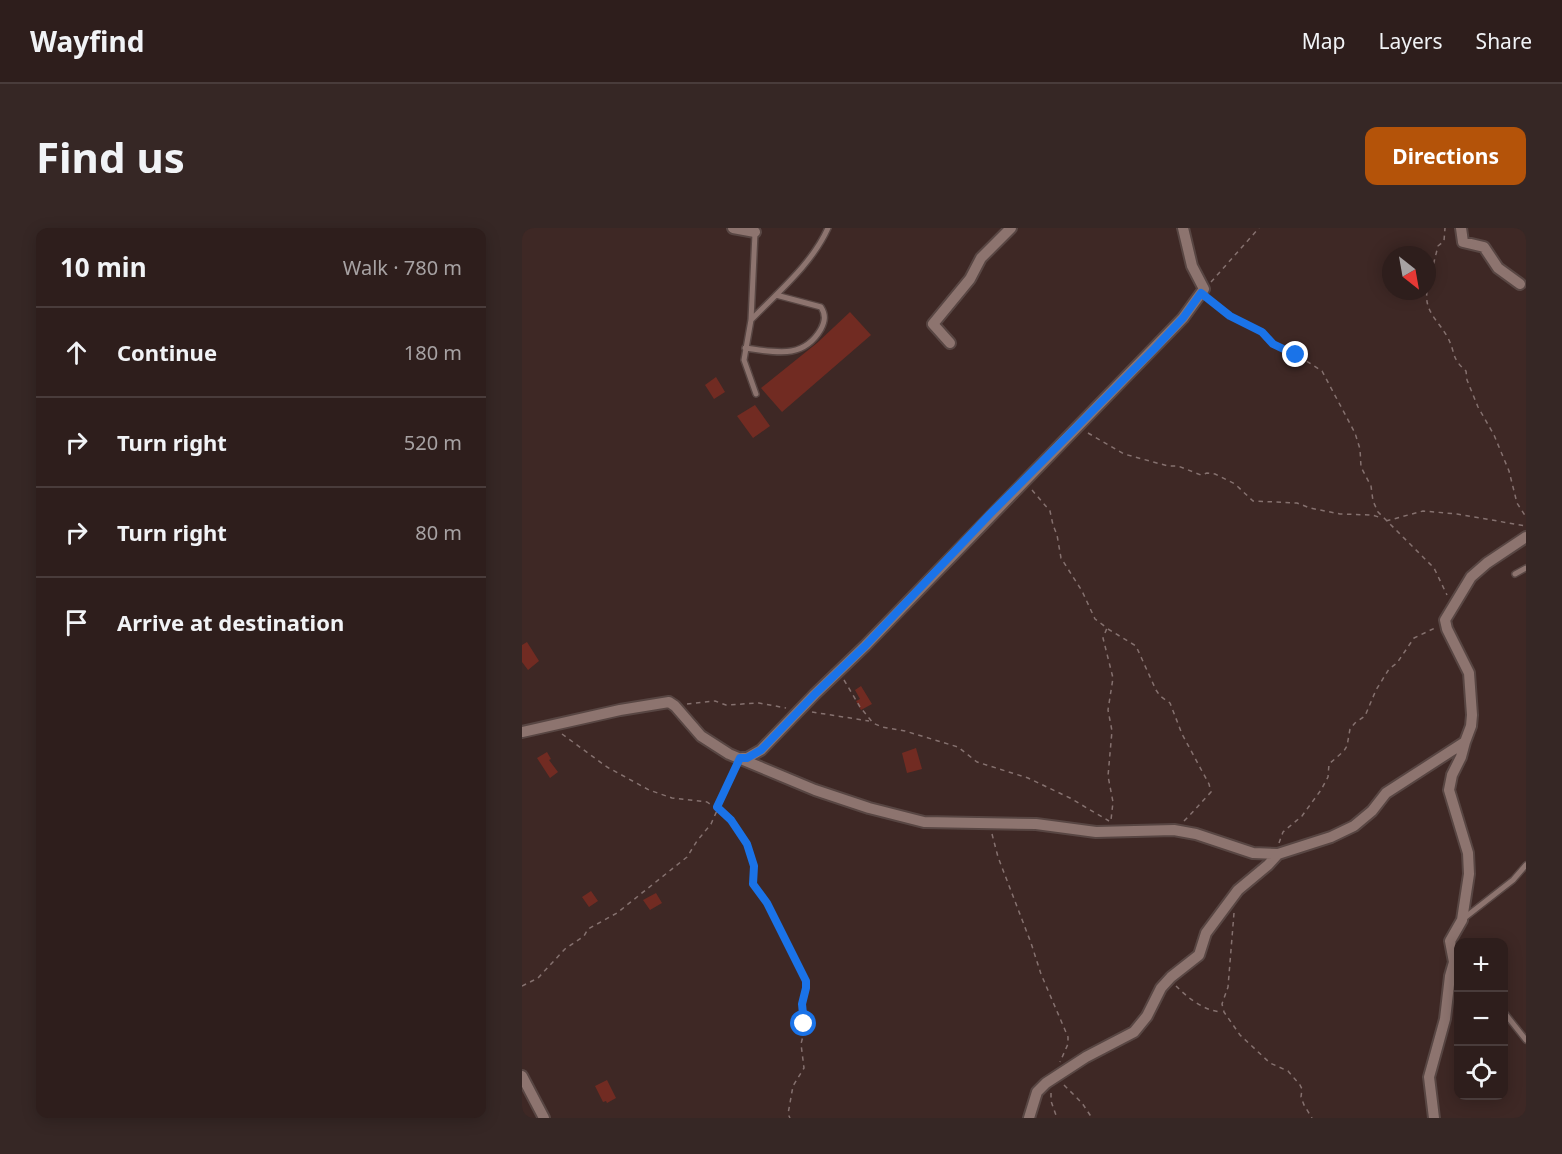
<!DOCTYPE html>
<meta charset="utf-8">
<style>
:root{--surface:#2e1e1c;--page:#362725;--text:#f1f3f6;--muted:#a7a2a3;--line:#493c3b;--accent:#b45309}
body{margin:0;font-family:"Noto Sans",sans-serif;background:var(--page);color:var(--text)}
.controls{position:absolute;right:18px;bottom:18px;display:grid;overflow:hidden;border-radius:12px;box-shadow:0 3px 15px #0003}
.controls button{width:54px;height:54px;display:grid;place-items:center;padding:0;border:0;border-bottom:2px solid var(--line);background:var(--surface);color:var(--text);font:30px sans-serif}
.compass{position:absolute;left:860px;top:18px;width:54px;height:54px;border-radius:50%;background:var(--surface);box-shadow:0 3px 15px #0003;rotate:149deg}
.stop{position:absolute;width:18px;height:18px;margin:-14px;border:4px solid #1a73e8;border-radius:50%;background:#fff}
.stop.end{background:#1a73e8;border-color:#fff;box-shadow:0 2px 6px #0008}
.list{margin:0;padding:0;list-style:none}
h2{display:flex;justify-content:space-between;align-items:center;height:78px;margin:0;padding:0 24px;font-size:26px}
h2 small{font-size:20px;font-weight:400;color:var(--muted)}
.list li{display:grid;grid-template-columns:39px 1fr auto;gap:18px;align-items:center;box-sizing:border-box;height:90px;padding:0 24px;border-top:2px solid var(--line)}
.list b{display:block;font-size:22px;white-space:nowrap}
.list em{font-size:20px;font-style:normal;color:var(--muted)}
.icon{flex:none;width:33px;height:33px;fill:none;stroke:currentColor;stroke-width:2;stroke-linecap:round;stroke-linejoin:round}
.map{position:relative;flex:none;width:1004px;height:890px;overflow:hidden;border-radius:12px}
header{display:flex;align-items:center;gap:36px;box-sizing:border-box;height:84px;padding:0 30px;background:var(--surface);border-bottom:2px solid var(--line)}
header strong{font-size:28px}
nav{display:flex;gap:33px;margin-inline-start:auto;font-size:21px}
.intro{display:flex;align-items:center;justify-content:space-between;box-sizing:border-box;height:144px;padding:0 36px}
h1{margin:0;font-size:42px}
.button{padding:15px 27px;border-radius:12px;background:var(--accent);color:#fff;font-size:21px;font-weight:700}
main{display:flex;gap:36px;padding:0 36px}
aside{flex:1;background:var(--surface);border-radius:12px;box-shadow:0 3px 15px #0003}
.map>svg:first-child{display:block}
.building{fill:#712b22}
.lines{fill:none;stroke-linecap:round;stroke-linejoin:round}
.service-casing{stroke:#584643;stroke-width:8}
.minor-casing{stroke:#584643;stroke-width:14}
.path{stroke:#85716f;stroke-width:1.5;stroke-dasharray:4.5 4.5;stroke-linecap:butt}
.service{stroke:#8d746f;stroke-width:5}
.minor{stroke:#8d746f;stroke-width:10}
.route{stroke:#1a73e8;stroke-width:8}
</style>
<header>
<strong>Wayfind</strong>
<nav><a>Map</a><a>Layers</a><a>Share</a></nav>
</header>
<div class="intro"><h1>Find us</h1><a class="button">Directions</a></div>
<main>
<aside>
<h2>10 min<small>Walk · 780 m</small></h2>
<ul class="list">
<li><svg class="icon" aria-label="ahead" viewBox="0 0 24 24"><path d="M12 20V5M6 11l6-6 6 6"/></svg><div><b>Continue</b></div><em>180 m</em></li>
<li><svg class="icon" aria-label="right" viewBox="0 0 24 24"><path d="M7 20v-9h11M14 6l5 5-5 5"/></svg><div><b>Turn right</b></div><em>520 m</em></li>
<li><svg class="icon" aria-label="right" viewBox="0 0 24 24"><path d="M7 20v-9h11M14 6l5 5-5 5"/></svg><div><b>Turn right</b></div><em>80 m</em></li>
<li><svg class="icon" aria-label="arrive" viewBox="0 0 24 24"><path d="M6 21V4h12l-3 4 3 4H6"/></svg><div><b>Arrive at destination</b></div></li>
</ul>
</aside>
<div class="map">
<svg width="1004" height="890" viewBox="0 0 1004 890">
<rect width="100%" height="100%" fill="#3e2825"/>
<path class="building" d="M328,84L349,107L260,184L239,160L295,115Z
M194,149L203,164L192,171L183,157Z
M233,177L248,198L231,210L215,188Z
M5,414L17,433L6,442L0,434V417Z
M339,458L350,476L339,482L334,473L338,471L333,462Z
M394,520L400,541L385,545L380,525Z
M25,524L29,531L27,532L36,544L28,550L15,530Z
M69,663L76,673L67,679L60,669Z
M134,665L140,675L128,682L121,672Z
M85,852L94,870L85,875L84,873L81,874L73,858Z"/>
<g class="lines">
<g class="service-casing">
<path id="service" d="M233,5L229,92L222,132L234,166
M229,92C256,64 290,36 306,0
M223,120C253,124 281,132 299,101C303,93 304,87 299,79L254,67
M993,346L1004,340
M941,691L991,652L1004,637
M981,783L1004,812"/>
</g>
<g class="minor-casing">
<path id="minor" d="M211,0L233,4
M939,0L941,14L962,19L976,40L998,56
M428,115L411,96L448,51L459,30L489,0
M0,504L98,482L147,474L153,478L179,508L207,526L293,562L347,580L402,594L514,596L574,604L652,602L674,606L731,625L756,626L809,609L832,598L850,583L864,565L943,514L949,498L950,487L947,445L925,401L923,392L949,349L965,335L1004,309
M220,530H225L239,522L293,466L343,418L661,90L682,61L670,38L661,0
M0,848L22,890
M507,890L515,864L524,855L564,829L612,804L625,788L639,760L649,749L677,727L684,705L716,662L746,637L756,626
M912,890L907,849L923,791L928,748L932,734L928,713L940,692L947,646L946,625L927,562L930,547L939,529L943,514"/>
</g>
<path class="path" d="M689,54L737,0
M905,62L916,18L922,13L923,0
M905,63C902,84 917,93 926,110C934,126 929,130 944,143L945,152L956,179L972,207L987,243L995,275L1004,289
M687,71L709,88L740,104L751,116L775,127L800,143L833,205L838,221L839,239L849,258L851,273L856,284L912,340L925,367
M566,205L602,226L646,238H656L679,247L685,245L693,246L713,256L731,273L775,275L788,280L818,286L850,287L860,290
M510,262L528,283L531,297L535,307L539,330L560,363L573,391L585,400L581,410L591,450L586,482L590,503L586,548L591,574L589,592
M864,293L901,283L935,286L1004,298
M586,401L614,418L634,462L638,468L648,475L660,506L687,556L689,564C679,575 671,584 661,594
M322,452L338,479L351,495L360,499L383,503L436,519L455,534L506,550L548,570L587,593
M165,476L193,473L204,477L237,475L264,480
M290,484L347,493
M40,506L85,539L127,562L150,570L185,574L203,586L225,616L232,638L231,656L245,675L283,753L284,760L280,775L282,804L279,816L282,840L271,858L266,886L268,890
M470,606L476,629L509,715L519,746L546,809V816L538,834
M757,615L761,604L780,588L799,562L806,549L807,536L822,523L825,518L828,501L833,495L843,488L854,462L867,441L875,435L892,410L913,400
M712,685L706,759L700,776L702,784L718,807L748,835L766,843L778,857L780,861L779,869L782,877L790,890
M0,758L16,750L43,721L62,708L66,701L95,685L165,629L175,613L189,596L214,540
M654,758C666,770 682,783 700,784
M542,857L560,875L570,890
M529,865V873L535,890"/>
<use href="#service" class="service"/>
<use href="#minor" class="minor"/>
</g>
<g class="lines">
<path class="route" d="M282,796L280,776L284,760V753L245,675L231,656L232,638L225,616L209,592L195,579L218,530H225L239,522L293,466L343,418L468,286L632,121L661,90L679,65L708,88L740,104L751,116L774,127"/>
</g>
</svg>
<div class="controls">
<button>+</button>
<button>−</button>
<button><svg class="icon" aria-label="locate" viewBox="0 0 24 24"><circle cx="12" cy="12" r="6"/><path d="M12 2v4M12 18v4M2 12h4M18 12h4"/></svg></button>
</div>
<svg class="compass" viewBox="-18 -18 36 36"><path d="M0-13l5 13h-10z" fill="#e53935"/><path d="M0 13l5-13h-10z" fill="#a7a2a3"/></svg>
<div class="stop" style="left:282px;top:796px"></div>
<div class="stop end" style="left:774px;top:127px"></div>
</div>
</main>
